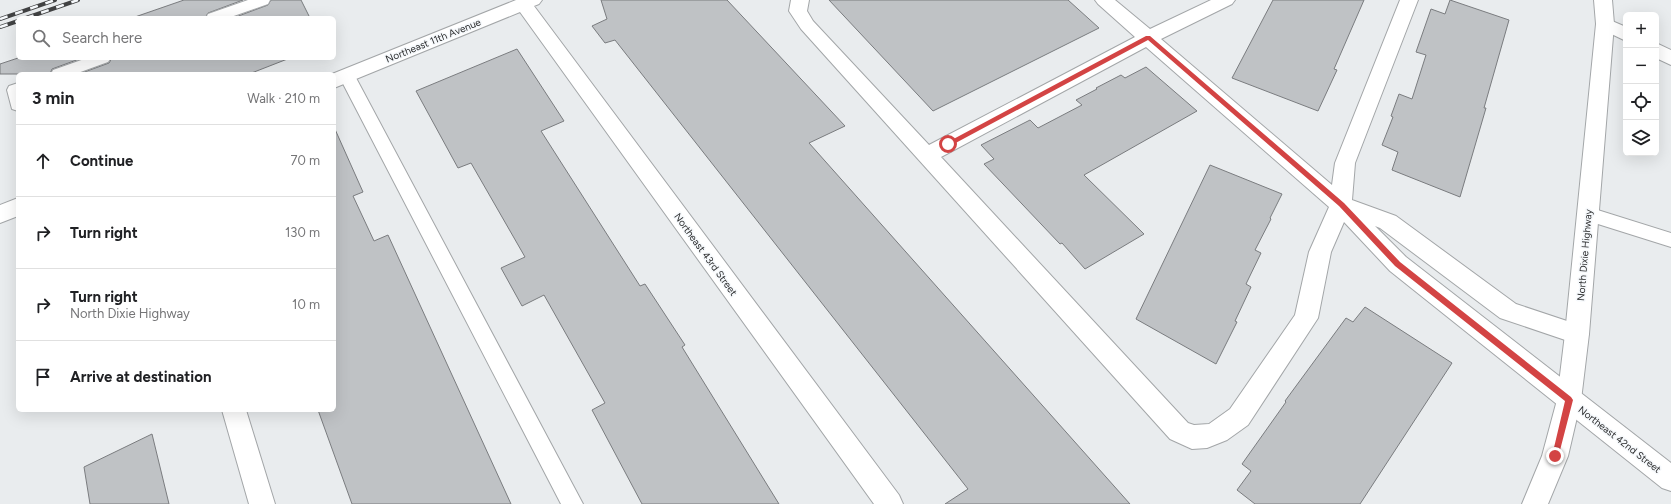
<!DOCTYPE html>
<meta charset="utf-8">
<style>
:root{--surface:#fff;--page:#f6f6f6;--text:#202124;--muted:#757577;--line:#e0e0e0}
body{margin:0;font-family:Figtree,sans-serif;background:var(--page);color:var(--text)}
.controls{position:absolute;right:12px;top:12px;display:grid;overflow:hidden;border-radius:6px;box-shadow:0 4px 16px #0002}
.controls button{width:36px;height:36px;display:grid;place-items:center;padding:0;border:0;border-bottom:1px solid var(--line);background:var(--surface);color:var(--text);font:20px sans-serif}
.stop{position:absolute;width:12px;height:12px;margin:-9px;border:3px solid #d34444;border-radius:50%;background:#fff}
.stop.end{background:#d34444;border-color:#fff;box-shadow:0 1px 4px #0008}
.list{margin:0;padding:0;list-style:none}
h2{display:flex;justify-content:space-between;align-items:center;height:52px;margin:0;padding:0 16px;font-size:17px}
h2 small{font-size:13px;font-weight:400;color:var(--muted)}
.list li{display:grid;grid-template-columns:26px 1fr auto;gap:12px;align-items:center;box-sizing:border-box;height:72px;padding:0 16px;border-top:1px solid var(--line)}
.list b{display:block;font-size:15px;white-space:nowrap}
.list p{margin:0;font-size:13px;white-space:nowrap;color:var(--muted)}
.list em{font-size:13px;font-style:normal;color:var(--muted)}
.icon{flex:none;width:22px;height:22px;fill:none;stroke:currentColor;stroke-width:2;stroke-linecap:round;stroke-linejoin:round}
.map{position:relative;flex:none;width:1671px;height:504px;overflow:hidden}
.search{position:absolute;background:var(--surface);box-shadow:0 4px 16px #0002;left:16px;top:16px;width:320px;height:44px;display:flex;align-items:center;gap:10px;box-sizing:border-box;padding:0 14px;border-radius:6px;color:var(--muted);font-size:15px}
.panel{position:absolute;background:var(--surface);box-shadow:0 4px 16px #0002;left:16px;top:72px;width:320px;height:340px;border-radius:6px}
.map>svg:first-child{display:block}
.building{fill:#bfc2c5;stroke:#7a7c7f}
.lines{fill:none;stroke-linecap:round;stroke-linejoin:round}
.service-casing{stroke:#a3a6a8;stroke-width:2}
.minor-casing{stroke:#a3a6a8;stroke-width:2}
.secondary-casing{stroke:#a3a6a8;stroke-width:2}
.service{fill:#fff;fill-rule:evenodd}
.minor{fill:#fff;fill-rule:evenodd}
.secondary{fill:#fff;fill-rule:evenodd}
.rail-casing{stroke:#414243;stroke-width:4}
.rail{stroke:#f6f9fc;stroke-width:2.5;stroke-dasharray:8;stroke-linecap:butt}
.route{fill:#d34444}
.labels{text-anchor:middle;stroke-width:3;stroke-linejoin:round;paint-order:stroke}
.street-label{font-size:10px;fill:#2c2d2e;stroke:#f6f9fc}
</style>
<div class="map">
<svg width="1671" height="504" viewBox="0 0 1671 504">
<rect width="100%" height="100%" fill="#e9ecee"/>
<path class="building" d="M184,0H243L208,13L205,18H132Z
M271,0H301L310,18H233L268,5Z
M601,0H727L845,126L809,143L1130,504H945L968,489L615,40L605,43L592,26L607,19Z
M829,0H1068L1099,28L933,111Z
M1273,0H1364L1334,69L1337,70L1318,111L1232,78Z
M1450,0L1509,20L1484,108H1486L1460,197L1392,170L1398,152L1382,145L1393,117L1391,116L1399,94L1412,99L1426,55L1416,52L1431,9L1445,14Z
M517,49L564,121L541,131L640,286L645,284L685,345L682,347L779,504H642L592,410L605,403L544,295L522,306L501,268L525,257L471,163L458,168L416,91Z
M18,58H82L52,69L50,74H0V64Z
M112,58H290L249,74H79L109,63Z
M1146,67L1197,111L1084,175L1144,234L1085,269L1062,243L1060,244L984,164L994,159L981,145L1030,120L1038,128L1082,105L1076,100L1097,89L1096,88L1121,75L1125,78Z
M334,127L363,192L353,196L374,241L388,235L511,504H352L318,410H334Z
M1210,165L1282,194L1270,218L1271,219L1255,250L1261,253L1246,284L1251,287L1235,321L1237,322L1216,364L1136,319Z
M1365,307L1452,363L1360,504H1255L1237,490L1251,471L1242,464L1286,402L1285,401L1346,318L1353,322Z
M152,434L169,504H90L84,467Z"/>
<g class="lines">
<g class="service-casing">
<path id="service" d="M248,0H270L268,4L228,18H206L208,14Z
M87,58H111L108,62L75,74H51L53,70Z
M347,70L353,72L355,76L583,504H561L339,76L341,72Z
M18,83V111L12,109L7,90L9,86Z
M1588,207L1671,233V247L1582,219L1579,214L1582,209Z"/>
</g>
<g class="minor-casing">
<path id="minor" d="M516,0H542L539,4L534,6L899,495L903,504H874L520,12L334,88V74H332Z
M791,0H809L807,11L813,21L929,145L1135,37L1098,4L1095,0H1115L1150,29L1211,0H1235L1232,4L1161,39L1332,185L1335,163L1400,0H1418L1355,163L1352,200L1396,216L1516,304L1585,327L1589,334L1585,341L1577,344L1500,318L1380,228L1375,226L1406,257L1671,463V491L1662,488L1390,271L1344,222L1331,252L1318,318L1248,425L1227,440L1207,448L1192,449L1170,439L801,29L789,11ZM1146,47L1329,207L1309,252L1295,315L1230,409L1209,424L1194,425L1188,423L941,157Z
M1605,18L1626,27V41L1599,28L1596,24L1599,20Z
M1656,43L1671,50V65L1656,58Z
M18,198V216L0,223V205Z
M222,410H246L275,504H249Z"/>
</g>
<g class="secondary-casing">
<path id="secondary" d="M1594,0H1612L1614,24L1589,334L1581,400L1568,456L1548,504H1522L1542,456L1557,400L1565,334L1596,24Z"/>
</g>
<use href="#service" class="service"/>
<use href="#minor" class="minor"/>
<use href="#secondary" class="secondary"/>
<g class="rail-casing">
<path id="rail" d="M26,18L78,0
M0,19L55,0
M0,27L18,21"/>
</g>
<use href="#rail" class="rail"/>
</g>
<path class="route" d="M1146,36H1150L1344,203L1400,262L1571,397L1573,400L1558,458L1555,459L1552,456L1565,401L1395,266L1339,206L1148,40L950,146H946V143Z"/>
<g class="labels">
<g class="street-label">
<text transform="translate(433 40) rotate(-22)" y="4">Northeast 11th Avenue</text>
<text transform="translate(706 254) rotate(54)" y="4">Northeast 43rd Street</text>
<text transform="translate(1584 255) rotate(-85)" y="4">North Dixie Highway</text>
<text transform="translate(1620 439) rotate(38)" y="4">Northeast 42nd Street</text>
</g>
</g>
</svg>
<div class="controls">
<button>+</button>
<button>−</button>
<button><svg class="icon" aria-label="locate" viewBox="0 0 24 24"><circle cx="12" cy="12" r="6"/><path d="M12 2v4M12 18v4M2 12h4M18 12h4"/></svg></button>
<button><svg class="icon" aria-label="layers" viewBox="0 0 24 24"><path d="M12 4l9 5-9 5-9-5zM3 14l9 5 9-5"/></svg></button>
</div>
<div class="stop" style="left:948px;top:144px"></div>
<div class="stop end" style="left:1555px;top:456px"></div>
<div class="search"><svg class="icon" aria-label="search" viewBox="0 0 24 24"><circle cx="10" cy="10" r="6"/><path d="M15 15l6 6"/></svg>Search here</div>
<section class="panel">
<h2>3 min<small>Walk · 210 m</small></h2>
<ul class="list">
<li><svg class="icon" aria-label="ahead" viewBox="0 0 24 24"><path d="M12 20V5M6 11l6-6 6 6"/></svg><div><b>Continue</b></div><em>70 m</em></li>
<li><svg class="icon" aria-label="right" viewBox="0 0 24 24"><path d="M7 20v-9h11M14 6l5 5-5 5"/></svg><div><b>Turn right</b></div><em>130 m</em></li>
<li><svg class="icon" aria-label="right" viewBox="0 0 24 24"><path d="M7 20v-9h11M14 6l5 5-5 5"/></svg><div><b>Turn right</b><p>North Dixie Highway</p></div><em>10 m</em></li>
<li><svg class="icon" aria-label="arrive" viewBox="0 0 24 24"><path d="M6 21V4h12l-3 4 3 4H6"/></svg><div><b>Arrive at destination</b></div></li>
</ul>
</section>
</div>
